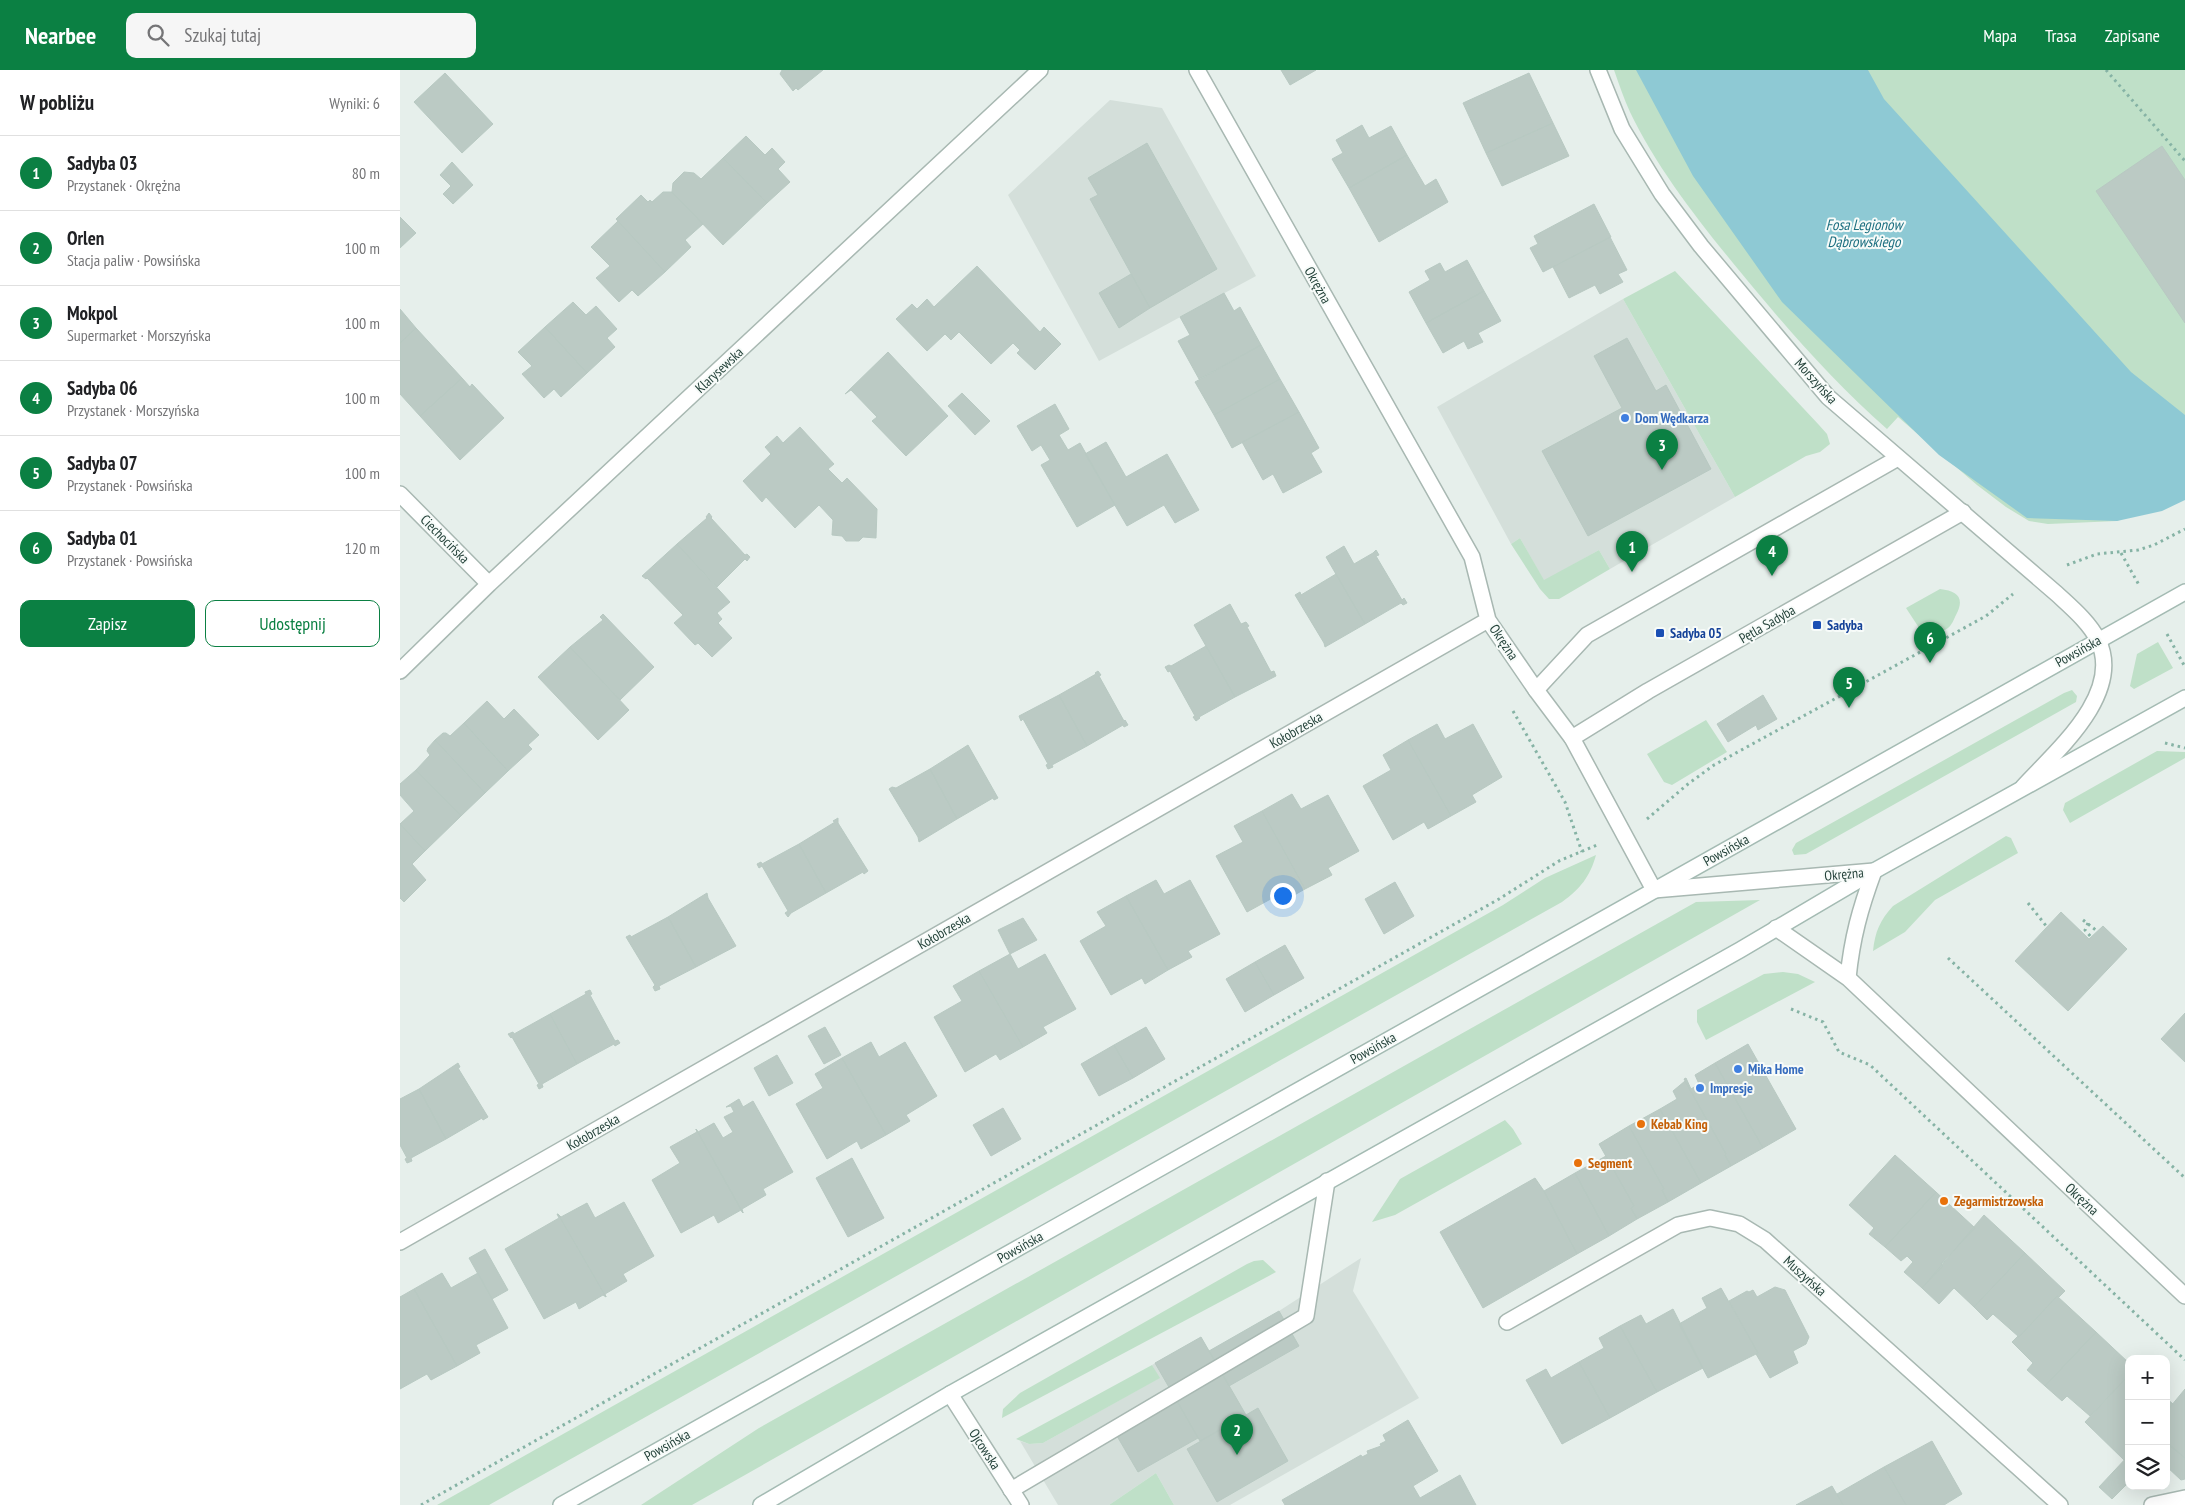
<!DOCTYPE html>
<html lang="pl">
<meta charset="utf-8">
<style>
:root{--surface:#fff;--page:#f6f6f6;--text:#202124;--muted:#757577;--line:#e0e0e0;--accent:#0b8043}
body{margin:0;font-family:"PT Sans Narrow",sans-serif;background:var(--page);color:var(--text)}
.controls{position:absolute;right:15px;bottom:15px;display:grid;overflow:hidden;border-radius:10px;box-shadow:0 5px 20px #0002}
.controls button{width:45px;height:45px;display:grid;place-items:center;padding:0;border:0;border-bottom:1px solid var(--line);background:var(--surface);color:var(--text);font:25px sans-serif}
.you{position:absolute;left:882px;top:825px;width:18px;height:18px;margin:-12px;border:4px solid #fff;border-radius:50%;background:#1a73e8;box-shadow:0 0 0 8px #1a73e833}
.badge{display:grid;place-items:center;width:32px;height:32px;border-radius:50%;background:var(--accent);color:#fff;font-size:16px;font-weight:700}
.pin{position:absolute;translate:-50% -41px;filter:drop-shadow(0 1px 2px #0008)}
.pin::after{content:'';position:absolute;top:26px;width:18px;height:15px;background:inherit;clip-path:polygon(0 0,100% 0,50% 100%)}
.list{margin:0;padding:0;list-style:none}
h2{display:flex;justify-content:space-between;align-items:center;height:65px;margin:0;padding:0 20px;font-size:21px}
h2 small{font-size:16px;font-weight:400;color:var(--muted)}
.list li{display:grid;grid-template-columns:32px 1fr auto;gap:15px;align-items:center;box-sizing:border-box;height:75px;padding:0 20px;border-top:1px solid var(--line)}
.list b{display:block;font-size:19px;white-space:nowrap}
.list p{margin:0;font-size:16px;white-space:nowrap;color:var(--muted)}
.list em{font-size:16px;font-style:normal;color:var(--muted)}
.actions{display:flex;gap:10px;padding:15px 20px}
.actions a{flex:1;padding:11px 0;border:1px solid var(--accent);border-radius:10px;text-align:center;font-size:18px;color:var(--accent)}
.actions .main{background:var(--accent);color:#fff}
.icon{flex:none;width:28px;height:28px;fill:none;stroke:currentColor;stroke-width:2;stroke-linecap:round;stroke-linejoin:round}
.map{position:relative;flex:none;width:1785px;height:1435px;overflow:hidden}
header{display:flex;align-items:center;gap:30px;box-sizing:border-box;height:70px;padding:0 25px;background:var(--accent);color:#fff}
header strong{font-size:24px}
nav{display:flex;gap:28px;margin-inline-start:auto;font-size:18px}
.search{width:350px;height:45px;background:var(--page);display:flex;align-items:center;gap:12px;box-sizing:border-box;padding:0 18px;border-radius:10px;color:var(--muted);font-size:19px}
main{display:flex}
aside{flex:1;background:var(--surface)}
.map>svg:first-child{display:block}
.built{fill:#d4dfda}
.green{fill:#bfe0c8}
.water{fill:#8ec9d4}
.building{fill:#bbcac4;stroke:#b8c9c2}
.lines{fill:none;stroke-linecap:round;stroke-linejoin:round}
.service-casing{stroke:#a8b8b2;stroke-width:18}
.minor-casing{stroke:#a8b8b2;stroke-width:18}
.secondary-casing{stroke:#a4bbb3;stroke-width:18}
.path{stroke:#86b3a5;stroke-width:3;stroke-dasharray:2.5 4;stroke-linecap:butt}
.service{stroke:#fff;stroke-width:15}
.minor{stroke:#fff;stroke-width:15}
.secondary{stroke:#fff;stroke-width:15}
.shop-dot{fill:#3f7fe0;stroke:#f7fbf9;stroke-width:2}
.transit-dot{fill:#1a4fb4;stroke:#f7fbf9;stroke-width:2}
.food-dot{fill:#e8710a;stroke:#f7fbf9;stroke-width:2}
.labels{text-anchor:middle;stroke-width:4;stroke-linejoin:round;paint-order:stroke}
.street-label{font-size:14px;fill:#24423a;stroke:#f7fbf9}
.shop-label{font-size:14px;font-weight:bold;fill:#366cbe;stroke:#f7fbf9;text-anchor:start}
.transit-label{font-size:14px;font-weight:bold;fill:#164399;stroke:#f7fbf9;text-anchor:start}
.food-label{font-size:14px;font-weight:bold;fill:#c56008;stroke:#f7fbf9;text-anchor:start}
.water-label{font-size:15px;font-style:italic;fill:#1c6f80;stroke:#f7fbf9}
</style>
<header>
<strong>Nearbee</strong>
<div class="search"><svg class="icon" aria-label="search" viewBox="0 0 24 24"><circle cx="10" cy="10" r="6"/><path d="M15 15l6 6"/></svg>Szukaj tutaj</div>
<nav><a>Mapa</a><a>Trasa</a><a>Zapisane</a></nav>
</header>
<main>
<aside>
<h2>W pobliżu<small>Wyniki: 6</small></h2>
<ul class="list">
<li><span class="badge">1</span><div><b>Sadyba 03</b><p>Przystanek · Okrężna</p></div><em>80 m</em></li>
<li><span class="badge">2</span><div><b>Orlen</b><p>Stacja paliw · Powsińska</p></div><em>100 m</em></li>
<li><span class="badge">3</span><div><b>Mokpol</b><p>Supermarket · Morszyńska</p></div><em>100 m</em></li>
<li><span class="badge">4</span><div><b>Sadyba 06</b><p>Przystanek · Morszyńska</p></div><em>100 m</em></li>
<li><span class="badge">5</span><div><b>Sadyba 07</b><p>Przystanek · Powsińska</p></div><em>100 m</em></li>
<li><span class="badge">6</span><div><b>Sadyba 01</b><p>Przystanek · Powsińska</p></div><em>120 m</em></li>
</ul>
<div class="actions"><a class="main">Zapisz</a><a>Udostępnij</a></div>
</aside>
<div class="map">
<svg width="1785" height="1435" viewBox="0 0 1785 1435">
<rect width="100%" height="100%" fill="#e6efeb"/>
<path class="built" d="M710,30L762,38L856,206L699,291L608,125Z
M1223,229L1335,427L1210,499L1199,480L1144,511L1120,468L1111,474L1037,337Z
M961,1188L953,1221L1019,1328L830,1435H774L756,1403L709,1435H658L620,1371L629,1374L643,1373L759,1308L752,1295L801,1267L809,1281L879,1241Z"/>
<path class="green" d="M1214,0H1785V417L1717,451L1648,454L1629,451L1606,437L1577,415L1498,347L1487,359C1439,317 1397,270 1357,222C1312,168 1260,105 1230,42C1224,29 1219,14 1214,0Z
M1275,201L1419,355L1427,364L1430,374L1420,382L1406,386L1335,427L1223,229Z
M1120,468L1144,510L1199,480L1210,499L1159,529H1149L1140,519L1111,474Z
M1540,519C1558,521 1565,528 1556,545C1554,549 1552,555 1548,558C1541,563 1533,566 1527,570L1506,538Z
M1758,572L1773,598L1734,619L1730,616L1737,584Z
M1672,620L1677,626L1676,632L1406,784L1394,785L1392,780L1396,773L1664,623Z
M1306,650L1327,682L1272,715L1264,712L1247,684Z
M1757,681L1785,682V688L1670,753L1663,740L1665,733Z
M1606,766L1611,768L1618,783L1535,830L1505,862L1473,881C1475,862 1480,850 1493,836Z
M1196,785C1190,807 1180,819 1162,832L89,1435H37L1103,835L1145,808Z
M1360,830L292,1435H241L359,1358L1296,832Z
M1383,902L1398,904L1415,912L1306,970L1297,952V940L1364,904Z
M1105,1050L1113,1059L1122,1074L995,1145L972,1152L1000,1109Z
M863,1190L876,1202L602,1348L603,1339L620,1323L847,1194L854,1191Z
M752,1295L760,1308L643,1373L629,1374L616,1369Z
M756,1403L774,1435H709Z"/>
<path class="water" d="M1236,0H1468L1484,29L1731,302L1785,345V430L1762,441L1717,451L1627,448L1539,385L1382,232L1293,106Z"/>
<path class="building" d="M382,0H423L398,20L396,18L393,21L380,4Z
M881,0H916L890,15Z
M45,3L93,54L62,83L14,32Z
M1129,3L1153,53L1086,83L1063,33Z
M1153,53L1169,86L1102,116L1086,83Z
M962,55L969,68L991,56L1007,85L949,118L932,89L943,83L936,70Z
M346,66L365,85L372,78L385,92L378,99L390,112L367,133L323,88Z
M747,73L817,199L750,238L690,129L698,125L688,108Z
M1762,76L1785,110V253L1696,121Z
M1007,85L1025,116L1036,109L1048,132L979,172L949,118Z
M323,88L367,133L323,175L272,122L273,113L284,102L294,103L301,109Z
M52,92L73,115L53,134L43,124L51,116L40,105Z
M263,122H272L303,154L285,170L291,177L265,202L216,149L241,125L248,132L250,130L252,132Z
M1194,134L1211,167L1143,202L1130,178L1138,174L1134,166Z
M0,147L16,163L0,178Z
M218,151L265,202L238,226L232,220L219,232L196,208L210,196L191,177Z
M1210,167L1227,200L1218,204L1223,212L1200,224L1195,215L1169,228L1153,197Z
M1067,190L1084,221L1026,253L1009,222L1030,210L1025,201L1040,193L1045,202Z
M577,196L640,262L644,257L661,274L635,300L617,283L620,280L613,273L591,294L559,262L551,270L545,264L527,281L496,249L512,234L517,239L527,229L534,237Z
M731,204L750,238L719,258L699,223Z
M1084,221L1101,251L1078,263L1083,272L1068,279L1064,271L1043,283L1026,253Z
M824,223L834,241L840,237L861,275L799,309L778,271L790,265L780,247Z
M173,232L186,245L196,236L217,259L207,268L215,277L187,303L145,257Z
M0,239L16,258L0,273Z
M145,257L187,303L161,327L154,319L144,328L122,304L132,296L118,282Z
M16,258L62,308L20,346L0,324V273Z
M1227,268L1256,321L1266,315L1311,399L1188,466L1142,381L1222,338L1194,286Z
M861,275L880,309L814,345L795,312Z
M488,282L548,346L506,386L472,351L477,347L451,320L445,324Z
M62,308L70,317L72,314L104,348L60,390L20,346Z
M880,309L899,342L832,378L814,345Z
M562,323L590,351L575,365L548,336Z
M655,334L669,359L659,365L668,380L680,373L715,435L677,457L641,395L650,390L641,375L632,381L617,356Z
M899,342L919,378L911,383L922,402L883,423L873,404L863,410L842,372Z
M400,357L434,394L428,399L442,413L447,408L477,439L476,468L463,467L459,471H446L442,466L432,465L433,450L419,435L395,458L366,427L362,432L343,411L371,384L365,377L377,366L383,373Z
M706,372L726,407L767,384L799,440L775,453L764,435L727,456L685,384Z
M309,443L312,447L311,448L345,485L347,484L350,487L347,491L345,489L317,517L277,474L307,448L306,447Z
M277,474L330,532L317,543L322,549L318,553L332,568L312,587L298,573L295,575L274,553L283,545L247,508L246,509L242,506Z
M944,476L954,494L973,483L976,480L979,485L976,486L1002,530L1004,528L1007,533L1003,535L1001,533L965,554L926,487Z
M936,504L965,554L925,577L924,573L895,525L900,522L901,525Z
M830,534L841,554L846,552L849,556L847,557L871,602L874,601L876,606L835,627L794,555Z
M203,544L254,597L220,630L170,577L203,550L200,547Z
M806,576L835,627L799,647L800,648L796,651L793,647L795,646L770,601L768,602L765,597L769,595L771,596Z
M170,577L229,640L198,670L138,607Z
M698,601L701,605L699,606L724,651L725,650L728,655L724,657L723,655L687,676L659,625L696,604L695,603Z
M659,625L687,676L652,695L653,697L648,699L646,695L648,694L623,649L621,651L619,646Z
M1363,625L1377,649L1358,660L1356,655L1328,672L1317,654Z
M87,631L104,649L114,639L139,665L128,675L132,679L108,701L64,653Z
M64,653L108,701L85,723L35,670L43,663H46L50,666Z
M1037,654L1045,669L1073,654L1102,707L1072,725L1076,732L1051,746L1008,670Z
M35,670L85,723L61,746L16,700L30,685L27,681L28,678Z
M1008,670L1051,746L1028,759L1024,752L993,770L963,716L991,700L983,685Z
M568,675L598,728L594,730L593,728L557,749L530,699Z
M530,699L557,749L519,772L518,767L489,719L492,717L496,718Z
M16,700L61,746L25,781L0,754L14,741L0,725V714Z
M892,724L901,739L928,725L959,781L928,798L932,805L905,819L862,741Z
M862,741L905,819L882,832L878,825L847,842L816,786L843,772L834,756Z
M438,748V753L468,801L464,804L463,802L426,823L399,774L435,752L433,751Z
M0,754L25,781L12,794L26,810L4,832L0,828Z
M399,774L426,823L391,843L388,847L385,843L388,841L362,796L359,798L357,794L361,792L362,794Z
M756,810L764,824L790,810L820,864L788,881L792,887L768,900L726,826Z
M995,812L1014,846L984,864L965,829Z
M307,823L308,828L336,876L296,897L268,847Z
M726,826L768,900L745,914L742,908L711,925L680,871L706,856L697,842Z
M1661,842L1689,869L1703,856L1727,879L1668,941L1615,891Z
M268,847L296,897L259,916L260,919L255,921L253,917L255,915L226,867L230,865L231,867Z
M623,848L637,870L610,884L598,860Z
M885,875L904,908L874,925L855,892Z
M610,884L618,899L645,884L676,939L643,957L647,963L623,977L579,901Z
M855,892L874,925L845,942L826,909Z
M579,901L623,977L600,990L596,984L565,1002L534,947L562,931L553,916Z
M190,920L192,924L190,925L215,971L218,970L220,973L215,976L214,974L177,994L150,944L186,924L185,922Z
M1785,943V992L1761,969Z
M150,944L177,994L142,1014L143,1017L139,1019L137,1015L139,1014L112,967L111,968L108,964L113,962L114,964Z
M425,957L441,985L424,994L408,966Z
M746,957L765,989L733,1008L714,975Z
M471,972L479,987L505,972L537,1026L506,1045L510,1051L486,1065L442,988Z
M1348,974L1396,1059L1363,1078L1315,993Z
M714,975L733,1008L699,1026L681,994Z
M377,985L393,1013L369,1026L354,998Z
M442,988L486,1065L461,1079L457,1071L427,1089L396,1034L423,1018L415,1004Z
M58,993L60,997L58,998L88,1047L83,1050L82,1048L46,1069L19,1019Z
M1315,993L1363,1078L1331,1096L1325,1085L1326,1084L1284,1009L1286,1008L1291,1019L1299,1014L1295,1005Z
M1285,1011L1326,1084L1325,1085L1331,1096L1301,1113L1260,1039L1277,1029L1273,1021Z
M19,1019L46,1069L11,1088L12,1091L7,1093L5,1089L7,1088L0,1075V1029Z
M339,1029L343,1037L353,1031L393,1102L363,1119L366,1125L342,1139L343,1143L296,1059L298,1062L314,1053L323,1068L333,1062L324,1047L334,1042L331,1036L326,1037Z
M603,1038L621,1069L591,1086L573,1055Z
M1260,1039L1301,1113L1268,1132L1262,1120L1264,1119L1229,1056Z
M1229,1056L1264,1119L1262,1120L1268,1132L1237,1149L1231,1138L1234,1136L1199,1074Z
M296,1059L343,1143L341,1140L318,1153L314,1145L281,1163L252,1110L280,1093L270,1077L297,1062Z
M1495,1085L1536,1122L1485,1177L1469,1164L1474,1158L1449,1135Z
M1206,1086L1234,1136L1231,1138L1237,1149L1209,1166L1175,1103Z
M452,1088L484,1148L448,1167L416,1108Z
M1175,1103L1209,1166L1177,1184L1144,1121Z
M1135,1108L1144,1121L1177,1184L1083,1238L1040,1162Z
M1536,1122L1575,1158L1541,1194L1543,1196L1522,1218L1504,1202L1513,1192L1507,1186L1501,1191L1485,1177Z
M224,1132L254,1186L223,1204L227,1211L205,1224L206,1227L158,1144L161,1147L187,1133L195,1148Z
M157,1144H158L206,1227L203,1225L179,1239L176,1232L144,1249L105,1179L159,1148Z
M1584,1145L1625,1183L1574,1237L1554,1218L1539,1234L1522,1218Z
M85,1179L108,1220L92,1229L69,1188Z
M1625,1183L1665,1221L1659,1227L1657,1226L1619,1267L1593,1244L1587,1250L1574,1237Z
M42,1203L51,1218L78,1203L108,1258L76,1275L80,1283L57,1296L14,1219Z
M1375,1217L1385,1220L1409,1267L1406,1274L1393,1281L1398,1293L1370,1308L1356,1284L1358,1283L1329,1231L1347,1221L1349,1222L1353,1220L1357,1227Z
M1321,1218L1358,1283L1308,1308L1279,1254L1307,1238L1302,1228Z
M14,1219L57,1296L31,1310L27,1304L0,1319V1227Z
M1657,1226L1696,1262L1645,1316L1627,1300L1633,1293L1612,1272L1618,1266L1619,1267Z
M1273,1239L1303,1298L1257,1322L1220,1256L1241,1245L1246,1254Z
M879,1241L899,1276L829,1316L809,1281Z
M1220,1256L1257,1322L1210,1348L1179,1292L1204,1278L1199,1268Z
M1696,1262L1729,1293V1305L1690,1346L1667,1326L1662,1331L1645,1316Z
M801,1267L846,1345L800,1371L755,1293Z
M1179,1292L1210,1348L1162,1374L1126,1310L1146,1299L1151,1308Z
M1729,1305V1385L1724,1390L1685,1352Z
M1785,1319V1388L1766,1373V1342Z
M1766,1328L1773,1334L1766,1342Z
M777,1331L798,1368L738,1402L717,1366Z
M858,1338L888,1391L817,1432L787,1379Z
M1008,1350L1038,1401L1013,1416L1020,1428L1060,1405L1076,1435H885L882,1430L961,1385L962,1387L968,1384L967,1381L981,1376L980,1374L986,1371L983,1365Z
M1532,1371L1562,1424L1544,1435H1506L1484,1397Z
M1767,1372L1785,1388V1409L1781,1410L1766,1396Z
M1729,1385V1412L1712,1429L1699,1417Z
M1484,1397L1506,1435H1443L1437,1424Z
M1432,1416L1443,1435H1396Z"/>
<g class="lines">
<g class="service-casing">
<path id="service" d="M1136,620L1187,565L1498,388
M1172,668L1248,621L1563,442
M611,1420L906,1246L927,1111"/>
</g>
<g class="minor-casing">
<path id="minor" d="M797,0L1072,487L1088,550L1136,620L1172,668L1254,820L1474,801C1460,839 1452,868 1448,908
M1198,0L1222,59L1262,124L1301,176L1428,327L1657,524C1671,537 1689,552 1698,570C1724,624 1656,681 1623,717
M0,424L89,514
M0,601L89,514L640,0
M1376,858L1448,908L1785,1226
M0,1172L1088,550
M1107,1252L1278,1155L1310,1148L1339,1154L1365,1170L1660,1435
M550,1324L621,1435
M1752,1435L1785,1428"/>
</g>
<g class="secondary-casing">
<path id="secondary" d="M161,1435L1785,522
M361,1435L550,1324L1340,880L1474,801L1785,628"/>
</g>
<path class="path" d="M1706,0L1785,91
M1721,483L1739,515
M1667,495L1697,484L1738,480L1754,475L1785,459
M1767,564L1785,597
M1113,641L1165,732L1182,782
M1765,673L1785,678
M1247,749L1288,714L1314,695L1586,546L1613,524
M1628,833L1647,857
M1683,850L1697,861
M1688,853L1685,860L1691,867
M1548,888L1785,1108
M1391,939L1423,952L1439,982L1470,995L1785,1290
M21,1435L1099,829L1159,791L1197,775"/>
<use href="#service" class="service"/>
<use href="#minor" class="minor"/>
<use href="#secondary" class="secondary"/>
</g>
<g class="shop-dot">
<circle cx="1225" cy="348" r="5"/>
<circle cx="1338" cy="999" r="5"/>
<circle cx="1300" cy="1018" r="5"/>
</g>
<g class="transit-dot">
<rect x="1412" y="550" width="10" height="10" rx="2.5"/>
<rect x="1255" y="558" width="10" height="10" rx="2.5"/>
</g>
<g class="food-dot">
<circle cx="1241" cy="1054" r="5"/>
<circle cx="1178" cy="1093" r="5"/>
<circle cx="1544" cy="1131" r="5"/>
</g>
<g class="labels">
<g class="street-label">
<text transform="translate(918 215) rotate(61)" y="5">Okrężna</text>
<text transform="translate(319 300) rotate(-43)" y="5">Klarysewska</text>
<text transform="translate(1416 311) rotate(48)" y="5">Morszyńska</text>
<text transform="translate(45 469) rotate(45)" y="5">Ciechocińska</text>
<text transform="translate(1367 554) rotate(-30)" y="5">Pętla Sadyba</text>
<text transform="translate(1104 572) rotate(56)" y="5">Okrężna</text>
<text transform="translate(1678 581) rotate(-29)" y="5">Powsińska</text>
<text transform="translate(896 660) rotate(-30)" y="5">Kołobrzeska</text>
<text transform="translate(1326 780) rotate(-29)" y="5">Powsińska</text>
<text transform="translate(1444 804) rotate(-5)" y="5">Okrężna</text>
<text transform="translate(544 861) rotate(-30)" y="5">Kołobrzeska</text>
<text transform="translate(973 978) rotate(-29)" y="5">Powsińska</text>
<text transform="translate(193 1062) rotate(-30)" y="5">Kołobrzeska</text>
<text transform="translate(1682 1129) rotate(43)" y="5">Okrężna</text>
<text transform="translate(620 1177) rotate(-29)" y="5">Powsińska</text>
<text transform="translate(1405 1206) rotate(42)" y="5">Muszyńska</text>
<text transform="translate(267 1375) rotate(-29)" y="5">Powsińska</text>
<text transform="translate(585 1379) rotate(57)" y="5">Ojcowska</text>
</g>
<g class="shop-label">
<text x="1235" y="353">Dom Wędkarza</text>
<text x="1348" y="1004">Mika Home</text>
<text x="1310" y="1023">Impresje</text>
</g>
<g class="transit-label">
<text x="1427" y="560">Sadyba</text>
<text x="1270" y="568">Sadyba 05</text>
</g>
<g class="food-label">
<text x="1251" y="1059">Kebab King</text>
<text x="1188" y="1098">Segment</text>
<text x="1554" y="1136">Zegarmistrzowska</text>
</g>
<g class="water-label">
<text x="1464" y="160">Fosa Legionów<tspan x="1464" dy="17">Dąbrowskiego</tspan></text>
</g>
</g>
</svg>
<div class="controls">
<button>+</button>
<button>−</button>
<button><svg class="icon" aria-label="layers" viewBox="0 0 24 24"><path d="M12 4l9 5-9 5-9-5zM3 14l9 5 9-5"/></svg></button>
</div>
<div class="you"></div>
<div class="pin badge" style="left:1232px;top:502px">1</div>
<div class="pin badge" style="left:837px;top:1385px">2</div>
<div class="pin badge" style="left:1262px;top:400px">3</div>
<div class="pin badge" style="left:1372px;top:506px">4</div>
<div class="pin badge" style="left:1449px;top:638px">5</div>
<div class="pin badge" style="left:1530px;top:593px">6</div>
</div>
</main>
